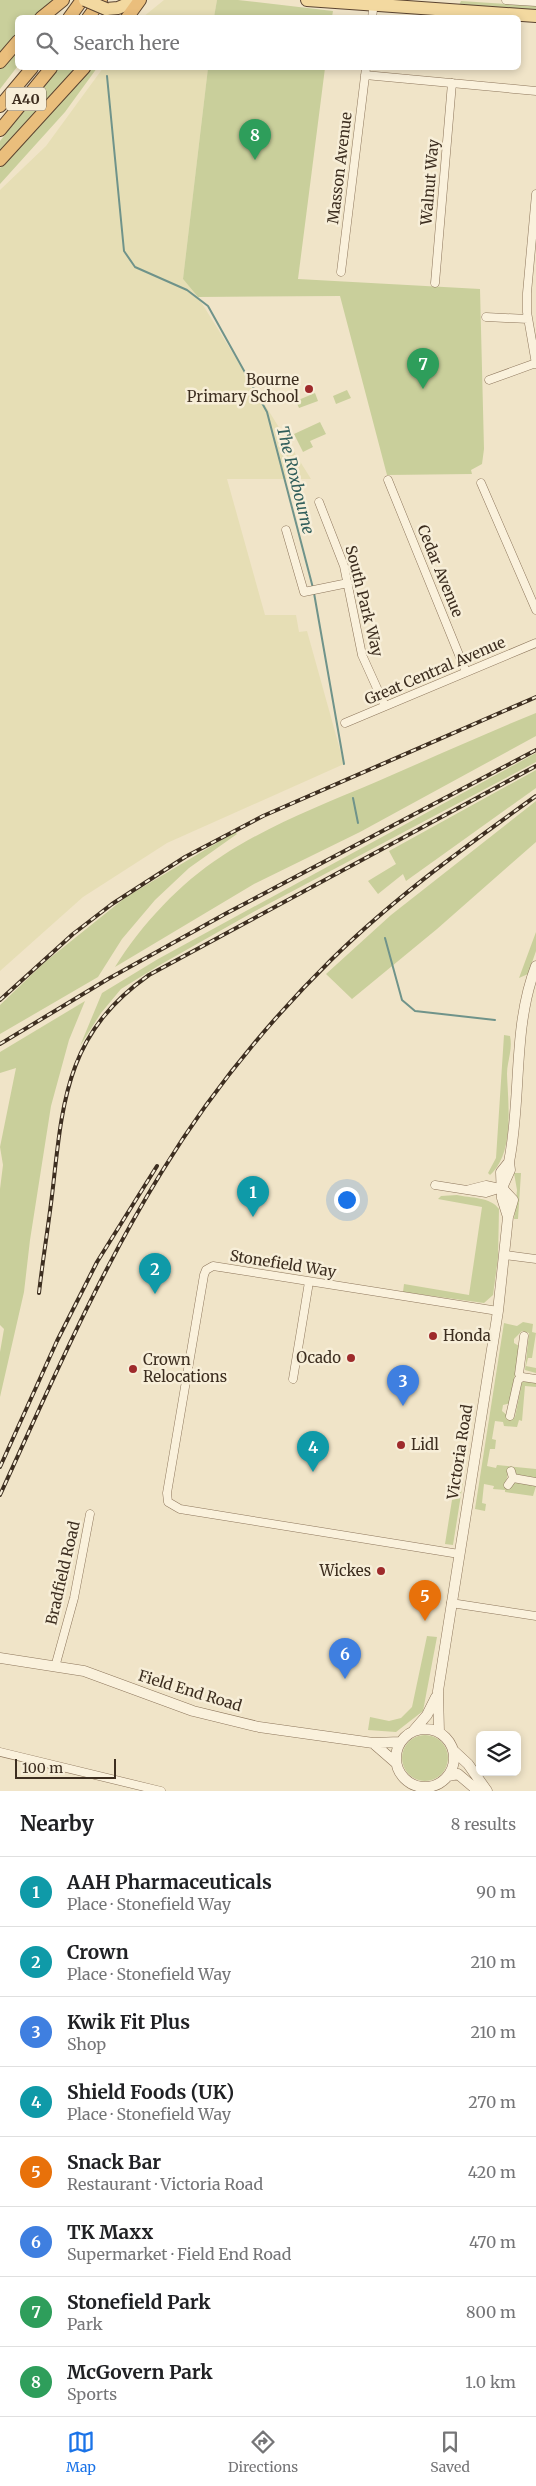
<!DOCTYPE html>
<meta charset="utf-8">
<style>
:root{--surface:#fff;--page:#f6f6f6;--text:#202124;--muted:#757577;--line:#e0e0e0;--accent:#1a73e8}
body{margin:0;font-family:Merriweather,serif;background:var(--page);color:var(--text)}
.controls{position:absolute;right:15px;bottom:15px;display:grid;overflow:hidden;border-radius:8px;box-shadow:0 2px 8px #0003}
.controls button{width:45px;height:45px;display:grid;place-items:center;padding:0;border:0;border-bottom:1px solid var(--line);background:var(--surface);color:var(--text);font:25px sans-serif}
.scale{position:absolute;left:15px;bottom:12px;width:101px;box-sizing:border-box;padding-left:5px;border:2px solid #3d2e20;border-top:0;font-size:14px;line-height:18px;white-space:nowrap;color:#3d2e20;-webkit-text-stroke:4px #f7eed8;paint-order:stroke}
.you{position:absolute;left:346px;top:1199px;width:18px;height:18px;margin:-12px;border:4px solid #fff;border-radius:50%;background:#1a73e8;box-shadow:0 0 0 8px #1a73e833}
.badge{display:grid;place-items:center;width:32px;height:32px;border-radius:50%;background:var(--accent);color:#fff;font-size:16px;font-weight:700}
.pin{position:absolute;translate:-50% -41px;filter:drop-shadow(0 1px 2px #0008)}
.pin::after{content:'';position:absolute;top:26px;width:18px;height:15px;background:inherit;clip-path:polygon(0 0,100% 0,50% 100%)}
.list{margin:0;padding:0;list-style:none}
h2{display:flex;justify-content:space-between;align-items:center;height:65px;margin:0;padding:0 20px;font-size:21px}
h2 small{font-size:16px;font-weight:400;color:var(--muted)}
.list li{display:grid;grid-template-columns:32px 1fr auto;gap:15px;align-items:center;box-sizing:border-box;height:70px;padding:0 20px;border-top:1px solid var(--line)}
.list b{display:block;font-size:19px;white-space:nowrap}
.list p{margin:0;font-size:16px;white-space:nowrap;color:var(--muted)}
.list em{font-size:16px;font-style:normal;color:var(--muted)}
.icon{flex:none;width:28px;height:28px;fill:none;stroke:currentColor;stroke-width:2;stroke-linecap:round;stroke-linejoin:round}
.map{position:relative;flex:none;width:536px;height:1791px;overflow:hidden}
.search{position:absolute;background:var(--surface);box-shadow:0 2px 8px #0003;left:15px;right:15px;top:15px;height:55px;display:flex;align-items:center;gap:12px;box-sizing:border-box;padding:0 18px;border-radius:8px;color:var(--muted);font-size:19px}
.sheet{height:625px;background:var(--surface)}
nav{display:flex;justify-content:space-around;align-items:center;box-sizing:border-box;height:70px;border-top:1px solid var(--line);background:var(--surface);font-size:14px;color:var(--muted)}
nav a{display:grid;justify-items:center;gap:2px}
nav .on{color:var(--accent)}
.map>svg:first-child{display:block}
.farmland{fill:#e6deb5}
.green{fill:#c9cf9b}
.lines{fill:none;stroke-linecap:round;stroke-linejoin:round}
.stream{stroke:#6f938a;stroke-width:2}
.minor-casing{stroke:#8d765c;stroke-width:9}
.tertiary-casing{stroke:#8d765c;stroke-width:11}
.primary-casing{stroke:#5b4430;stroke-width:14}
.trunk-casing{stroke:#5b4430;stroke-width:14}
.minor{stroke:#faf1dc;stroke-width:8}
.tertiary{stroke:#faf1dc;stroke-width:10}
.primary{stroke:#f3d9a0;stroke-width:12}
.trunk{stroke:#eabe7c;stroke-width:12}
.rail-casing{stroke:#3d2e20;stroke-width:4}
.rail{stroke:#f7eed8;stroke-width:2;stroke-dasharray:5.5;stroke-linecap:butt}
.primary-bridge-casing{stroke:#5b4430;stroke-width:14;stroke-linecap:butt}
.primary-bridge{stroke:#f3d9a0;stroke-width:12}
.poi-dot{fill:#9e2a2b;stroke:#f7eed8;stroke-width:2}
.labels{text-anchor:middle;stroke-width:5;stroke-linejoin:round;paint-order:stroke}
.shield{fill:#f7eed8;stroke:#756857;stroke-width:1}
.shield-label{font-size:14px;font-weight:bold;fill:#3d2e20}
.street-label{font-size:15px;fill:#3d2e20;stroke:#f7eed8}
.poi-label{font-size:15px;fill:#3d2e20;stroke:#f7eed8;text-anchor:end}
.water-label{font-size:16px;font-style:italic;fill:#2f5d5a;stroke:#f7eed8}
</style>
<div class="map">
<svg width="536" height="1791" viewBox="0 0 536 1791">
<rect width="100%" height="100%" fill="#f0e4c8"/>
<path class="farmland" d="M164,0H217L214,17H143Z
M103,68H208L183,279L198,297L311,479H227L265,615H296L299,632L307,631L344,764L167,843L83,897L0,971V190L46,146Z"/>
<path class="green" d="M0,0H57L36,17L18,18L17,36L0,56Z
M217,0H238L333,11L332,17H214Z
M461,1L536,6V12L459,5Z
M17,48V67L0,89V69Z
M59,68H80L0,155V141Z
M89,68H97L65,112L0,184V168L39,127Z
M208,68H325L298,279L480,289L484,449L482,464L471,470L472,474L387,475L340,296L198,297L183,279Z
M347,390L351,398L336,404L333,396Z
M315,393L318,401L299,408L296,401Z
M320,422L326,434L310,441L313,447L303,452L294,434Z
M536,713V736L360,832L254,884L115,967C141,925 180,883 222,856C269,825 324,804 376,782C429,759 482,735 536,713Z
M536,753V762L257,910L158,966L121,989L101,1013L80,1046L102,993L158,959Z
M536,770V788L406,881L403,874L378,894L368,881L396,864L389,851Z
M536,801V842L437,929L352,999L326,974L391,915Z
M235,832L237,834L189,868L155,900L122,939L98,977L0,1034V1005L45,962L126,897Z
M536,932V951L528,974L519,978Z
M85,1001L69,1040L51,1106L30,1240L24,1292L0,1397V1352L4,1329L0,1325V1189L3,1165L0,1147L16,1068L0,1073V1052Z
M504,1035L510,1036C513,1050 507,1061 507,1074C508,1103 515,1153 490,1175L488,1173L496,1158Z
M514,1173H521L518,1219H514L517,1190Z
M457,1195C470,1198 491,1197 499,1209L498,1258L493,1295L484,1303L403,1292L404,1284L469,1295L482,1207L438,1199L441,1196Z
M523,1322L533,1324L532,1332L536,1333L532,1358H528L526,1366L536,1368V1373L525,1370L529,1333L522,1331L514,1339V1343L519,1346L511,1403L503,1405L502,1411L512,1419L515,1417L522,1382L525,1381L536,1382V1387L525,1386L522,1421L519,1420L517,1427L504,1426L503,1422L495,1421L492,1439L496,1440L495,1449H490L487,1466L496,1468L497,1465L536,1469V1479L516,1476L508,1472L506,1483L511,1487L515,1482L536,1486L533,1496L505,1492V1490L493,1489L494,1486L484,1484L482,1503L486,1504L485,1511L475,1509L504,1323L517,1326Z
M455,1481L463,1482L453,1545L445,1544Z
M427,1636L437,1637L423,1711L396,1732L368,1730L370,1717L389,1721L401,1718L412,1707Z
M402 1758a23 23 0 1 1 46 0a23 23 0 1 1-46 0Z"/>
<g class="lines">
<path class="stream" d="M107,76L124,251L135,267L187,290L208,306L267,412L313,588
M314,593L344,764
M353,798L358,823
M385,938L402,1000L415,1011L495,1020"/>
<g class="minor-casing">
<path id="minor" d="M506,0L536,2
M372,18L374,2
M365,75L536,91
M536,194L527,293V312L536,364
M341,272L366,68
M435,283L452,83
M486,317L528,319
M489,380L536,363
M388,480L466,672
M481,483L536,610
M319,502L344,566L362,655L385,706
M286,530L304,592L348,583
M345,723L536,643
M435,1185L486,1193L502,1188
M470,1189L486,1185L500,1188
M505,1255L536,1259
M522,1377L536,1379
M293,1379L309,1282
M510,1416L518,1380L522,1377L519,1374L524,1336
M513,1478L536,1482
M508,1485L513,1478L511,1471
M459,1554L180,1509L168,1502L167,1493L204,1275L206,1270L213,1266L498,1311
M451,1603L536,1616
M55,1667L74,1598L90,1514
M0,1752L161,1791"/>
</g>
<g class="tertiary-casing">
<path id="tertiary" d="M502,1188L510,1170L509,1162C522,1097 512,1028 536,966
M508,1217L502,1198L501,1172L509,1162
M0,1658L84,1671L193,1711L259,1727L373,1743L400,1742
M396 1758a29 29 0 1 1 58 0a29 29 0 1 1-58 0Z
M414,1730L427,1715L436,1697
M439,1732L438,1691L498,1311L508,1217L513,1200L502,1188
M373,1743L396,1763
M454,1751L468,1764L487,1791
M448,1776L458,1774L478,1791"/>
</g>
<g class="primary-casing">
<path id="primary" d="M307,0L536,16
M106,9L118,8L137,0"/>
</g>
<g class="trunk-casing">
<path id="trunk" d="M41,18L63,0
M69,18L82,0
M88,18L101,0
M127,18L140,0
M0,62L18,41
M0,106L32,68
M0,130L51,68
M0,160L84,68"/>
</g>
<use href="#minor" class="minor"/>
<use href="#tertiary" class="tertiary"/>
<use href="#primary" class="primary"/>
<use href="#trunk" class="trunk"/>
<g class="rail-casing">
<path id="rail" d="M0,1000L73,934L112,904L185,857L263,816L536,697
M0,1044L108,979L225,914L536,750
M39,1293C43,1257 49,1223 53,1187C63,1097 68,1032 149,975L536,766
M0,1467L57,1341L97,1262L157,1166
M0,1495C50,1386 98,1275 161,1173C208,1096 268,1022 332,959C394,898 466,846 536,796"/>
</g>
<use href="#rail" class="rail"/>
<g class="primary-bridge-casing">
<path id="primary-bridge" d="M85,0L106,9"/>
</g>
<use href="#primary-bridge" class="primary-bridge"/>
</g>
<g class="poi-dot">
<circle cx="309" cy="389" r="5"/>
<circle cx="433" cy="1336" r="5"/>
<circle cx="351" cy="1358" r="5"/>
<circle cx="133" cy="1369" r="5"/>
<circle cx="401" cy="1445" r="5"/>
<circle cx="381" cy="1571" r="5"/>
</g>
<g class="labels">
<rect class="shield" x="6" y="87.5" width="40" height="23" rx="4"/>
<g class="shield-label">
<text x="26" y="104">A40</text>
</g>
<g class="street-label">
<text transform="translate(340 168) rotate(-83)" y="5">Masson Avenue</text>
<text transform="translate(430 182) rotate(-85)" y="5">Walnut Way</text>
<text transform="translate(440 571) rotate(68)" y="5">Cedar Avenue</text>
<text transform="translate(364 601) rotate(76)" y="5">South Park Way</text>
<text transform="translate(435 671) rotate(-23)" y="5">Great Central Avenue</text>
<text transform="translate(283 1264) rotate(9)" y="5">Stonefield Way</text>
<text transform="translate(460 1452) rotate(-81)" y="5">Victoria Road</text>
<text transform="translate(63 1573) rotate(-77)" y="5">Bradfield Road</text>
<text transform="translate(190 1691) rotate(17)" y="5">Field End Road</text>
</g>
<g class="poi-label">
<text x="299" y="385">Bourne<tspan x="299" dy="17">Primary School</tspan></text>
<text x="443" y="1341" text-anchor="start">Honda</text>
<text x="341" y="1363">Ocado</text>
<text x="143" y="1365" text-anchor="start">Crown<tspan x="143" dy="17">Relocations</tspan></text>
<text x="411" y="1450" text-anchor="start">Lidl</text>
<text x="371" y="1576">Wickes</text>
</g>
<g class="water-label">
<text transform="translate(296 480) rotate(76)" y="6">The Roxbourne</text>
</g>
</g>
</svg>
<div class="controls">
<button><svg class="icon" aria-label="layers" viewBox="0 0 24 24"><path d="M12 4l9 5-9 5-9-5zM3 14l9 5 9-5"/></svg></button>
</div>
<div class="scale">100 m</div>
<div class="you"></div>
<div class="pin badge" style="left:253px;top:1217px;background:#0f9aa8">1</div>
<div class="pin badge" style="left:155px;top:1294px;background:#0f9aa8">2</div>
<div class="pin badge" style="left:403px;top:1406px;background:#3f7fe0">3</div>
<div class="pin badge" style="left:313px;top:1472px;background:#0f9aa8">4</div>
<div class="pin badge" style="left:425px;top:1621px;background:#e8710a">5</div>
<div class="pin badge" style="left:345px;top:1679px;background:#3f7fe0">6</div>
<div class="pin badge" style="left:423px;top:389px;background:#2e9e5b">7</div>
<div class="pin badge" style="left:255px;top:160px;background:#2e9e5b">8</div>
<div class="search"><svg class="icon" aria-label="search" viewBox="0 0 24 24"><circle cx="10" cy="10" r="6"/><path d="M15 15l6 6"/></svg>Search here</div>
</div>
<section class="sheet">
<h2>Nearby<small>8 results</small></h2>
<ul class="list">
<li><span class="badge" style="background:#0f9aa8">1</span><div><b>AAH Pharmaceuticals</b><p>Place · Stonefield Way</p></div><em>90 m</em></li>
<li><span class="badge" style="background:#0f9aa8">2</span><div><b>Crown</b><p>Place · Stonefield Way</p></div><em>210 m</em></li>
<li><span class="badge" style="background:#3f7fe0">3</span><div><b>Kwik Fit Plus</b><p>Shop</p></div><em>210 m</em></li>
<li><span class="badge" style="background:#0f9aa8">4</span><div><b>Shield Foods (UK)</b><p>Place · Stonefield Way</p></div><em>270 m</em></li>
<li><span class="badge" style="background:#e8710a">5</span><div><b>Snack Bar</b><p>Restaurant · Victoria Road</p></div><em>420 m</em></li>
<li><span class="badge" style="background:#3f7fe0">6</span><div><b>TK Maxx</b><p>Supermarket · Field End Road</p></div><em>470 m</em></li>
<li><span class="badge" style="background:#2e9e5b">7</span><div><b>Stonefield Park</b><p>Park</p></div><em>800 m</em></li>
<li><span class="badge" style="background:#2e9e5b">8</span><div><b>McGovern Park</b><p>Sports</p></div><em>1.0 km</em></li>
</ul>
</section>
<nav>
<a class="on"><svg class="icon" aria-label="map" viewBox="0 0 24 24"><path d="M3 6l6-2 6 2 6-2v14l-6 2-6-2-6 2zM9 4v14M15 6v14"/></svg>Map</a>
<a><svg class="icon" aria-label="directions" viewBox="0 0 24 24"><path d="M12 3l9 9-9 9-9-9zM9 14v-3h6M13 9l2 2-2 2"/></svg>Directions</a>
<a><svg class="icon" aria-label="saved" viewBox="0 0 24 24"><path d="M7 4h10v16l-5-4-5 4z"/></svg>Saved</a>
</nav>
